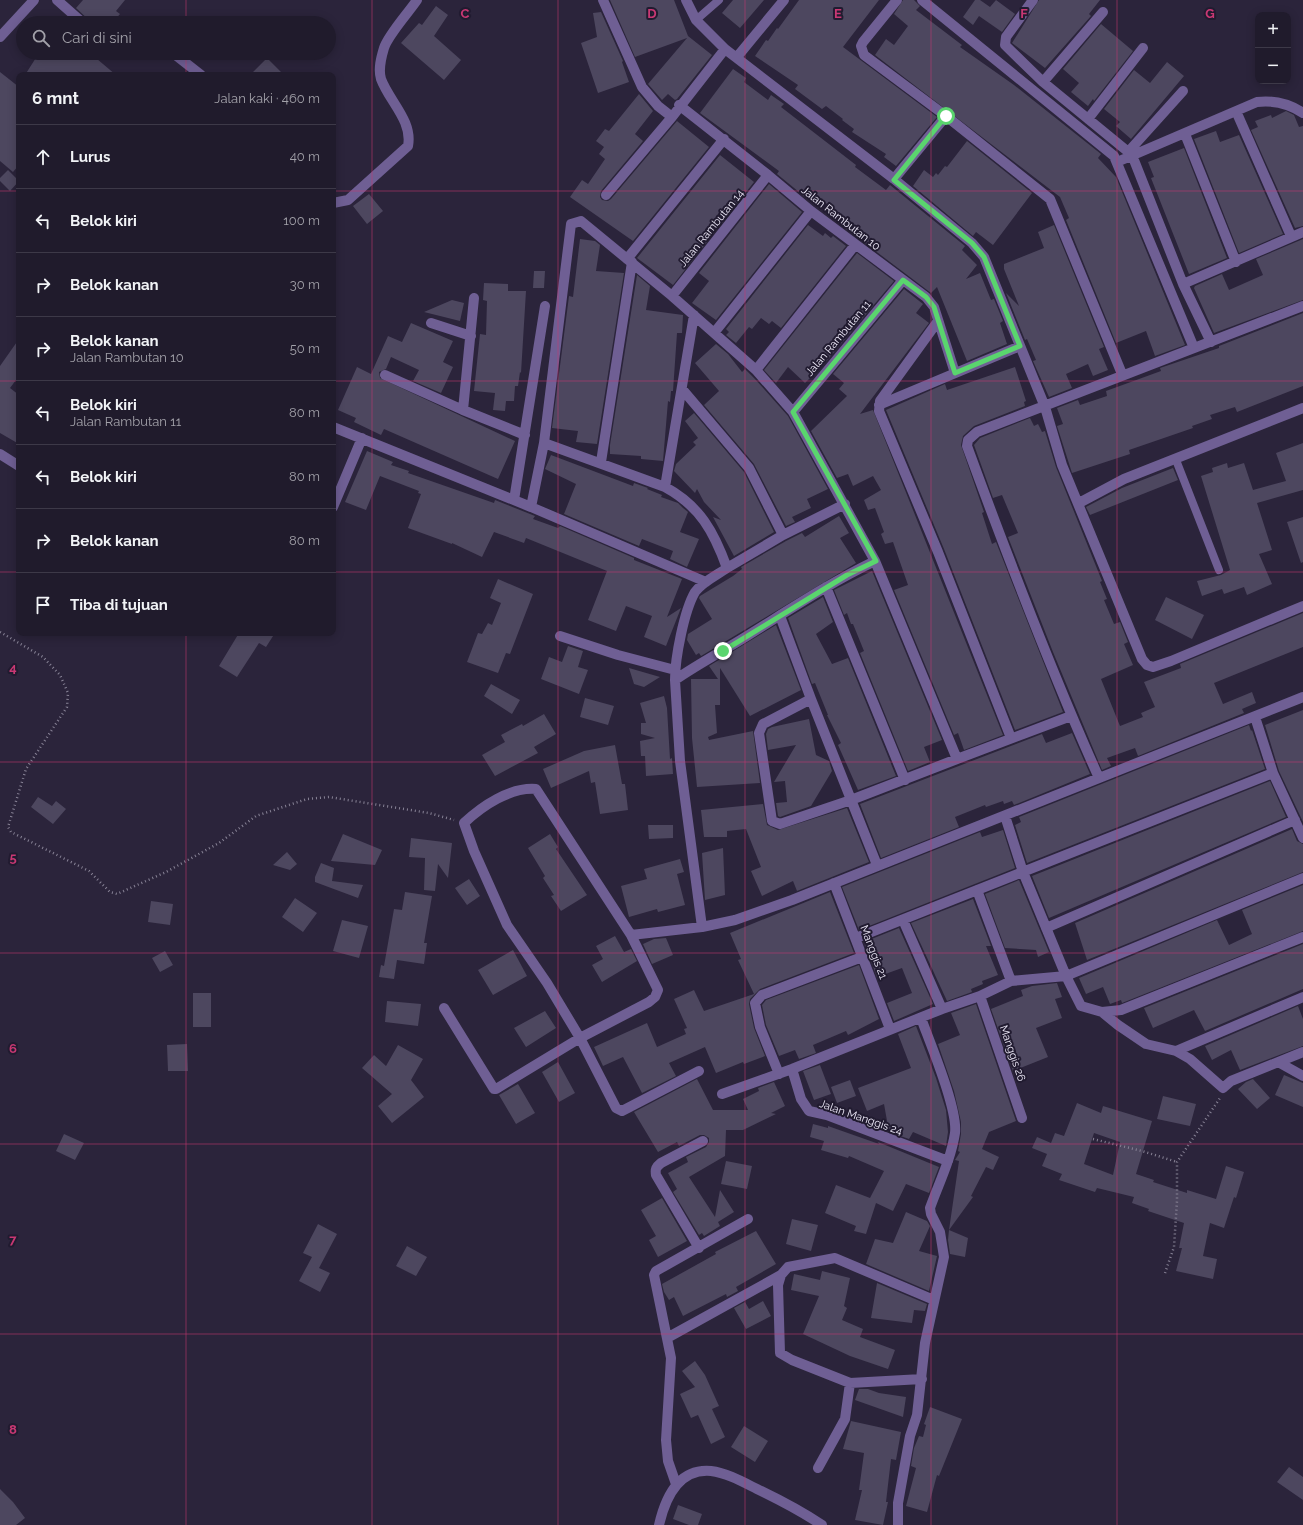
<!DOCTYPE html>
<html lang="id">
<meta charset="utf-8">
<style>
:root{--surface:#201b2c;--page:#2d2838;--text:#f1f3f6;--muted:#a2a1a9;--line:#3d3948}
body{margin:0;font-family:Raleway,sans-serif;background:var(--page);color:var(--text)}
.controls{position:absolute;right:12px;top:12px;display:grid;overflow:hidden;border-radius:8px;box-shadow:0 2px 10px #0003}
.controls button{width:36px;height:36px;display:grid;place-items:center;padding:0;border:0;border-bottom:1px solid var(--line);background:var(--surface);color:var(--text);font:20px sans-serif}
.stop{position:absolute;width:12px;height:12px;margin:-9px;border:3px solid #5ad56e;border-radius:50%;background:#fff}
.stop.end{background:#5ad56e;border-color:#fff;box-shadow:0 1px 4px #0008}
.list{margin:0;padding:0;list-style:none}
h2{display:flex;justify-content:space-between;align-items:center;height:52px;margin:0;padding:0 16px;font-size:17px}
h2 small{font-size:13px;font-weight:400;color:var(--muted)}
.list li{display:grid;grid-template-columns:26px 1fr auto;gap:12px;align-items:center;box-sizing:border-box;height:64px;padding:0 16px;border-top:1px solid var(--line)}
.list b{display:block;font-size:15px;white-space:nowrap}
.list p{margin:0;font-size:13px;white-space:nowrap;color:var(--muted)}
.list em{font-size:13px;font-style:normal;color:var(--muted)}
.icon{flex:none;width:22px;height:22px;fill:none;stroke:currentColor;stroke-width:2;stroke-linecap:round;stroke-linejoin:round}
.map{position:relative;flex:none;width:1303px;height:1525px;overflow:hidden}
.search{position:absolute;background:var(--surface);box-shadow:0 2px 10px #0003;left:16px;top:16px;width:320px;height:44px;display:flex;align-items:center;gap:10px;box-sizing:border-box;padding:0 14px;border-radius:22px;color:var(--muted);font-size:15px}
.panel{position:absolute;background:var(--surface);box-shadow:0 2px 10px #0003;left:16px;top:72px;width:320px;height:564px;border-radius:8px}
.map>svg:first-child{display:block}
.building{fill:#4d475f;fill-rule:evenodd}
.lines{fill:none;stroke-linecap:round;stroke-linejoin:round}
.path{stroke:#888396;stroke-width:2.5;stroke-dasharray:1 3;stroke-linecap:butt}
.service{stroke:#6f5f94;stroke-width:8}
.minor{stroke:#6f5f94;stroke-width:10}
.tertiary{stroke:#6f5f94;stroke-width:10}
.route{stroke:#5ad56e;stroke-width:5}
.grid{fill:none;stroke:#c93873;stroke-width:1;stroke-opacity:0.55}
.labels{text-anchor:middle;stroke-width:4;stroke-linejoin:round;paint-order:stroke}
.street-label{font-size:11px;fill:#eeeaf9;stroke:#211b30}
.grid-label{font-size:13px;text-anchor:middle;font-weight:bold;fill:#c93873;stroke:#211b30;stroke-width:4;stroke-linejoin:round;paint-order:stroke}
</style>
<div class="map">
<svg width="1303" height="1525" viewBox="0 0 1303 1525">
<rect width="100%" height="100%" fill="#2b243b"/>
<path class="building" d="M83,0H125L116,11L120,14L112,23H92L76,8Z
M610,0H674L688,36L712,55L677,99L675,100L668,94L662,100L648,84L687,38L635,57Z
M733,0H764L740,28L722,13Z
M799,0H879L843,47L937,117L896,166L884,157L886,154L852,132L854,129L842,120L843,119L826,106L822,109L795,89L798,85L755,56L766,40L768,41L777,28L778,29Z
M903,0H914L920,6L916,10L962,45L960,47L1014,85L1101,154L1098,158L1116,177L1185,345L1155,356L1146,331L1116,343L1066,220L1069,218L1060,197L875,55L886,39L894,45L908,26L894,14Z
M975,0H980L990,7L996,0L1015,14L1002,32L979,16L973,25L963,17Z
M1039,0H1100L1089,14L1091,16L1045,68L1012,43Z
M436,6L448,15L434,36L461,60L444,80L401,43L419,23L422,25Z
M601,12L623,61L622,62L629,82L598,93L581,43L597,37L593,13Z
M1101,24L1133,51L1094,101L1093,99L1088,106L1071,92L1079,83L1063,69Z
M39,53H90L116,75H25Z
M267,58L284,75H250Z
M1167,62L1184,76L1131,139L1116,126L1120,122L1104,109L1134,70L1150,83Z
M733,69L746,78L744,82L768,100L771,95L784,104L781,107L856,165L855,167L886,190L890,185L965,246L962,250L977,265L966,279L980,273L991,300L994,299L1003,321L1000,323L1007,344L967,361L937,287L931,293L841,225L846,218L815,195L810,201L777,174L779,171L700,113Z
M0,72L19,87V165L13,172L0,161Z
M639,94L653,111L635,134L643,141L601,191L600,197L602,200L608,201L611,199L677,121L709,147L633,241L570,197L582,180L588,184L605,159L599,154L604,147L596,141L605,129L609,131Z
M1286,111L1294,115L1299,127L1303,126V226L1295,228L1251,130L1258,127L1255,121L1271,115L1272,118Z
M1216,131L1220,142L1239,135L1283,234L1239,253L1194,139Z
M967,141L1032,193L993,245L976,232L973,236L913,186L924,170L933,177L936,173L938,175L945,166L947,167Z
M1184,148L1227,258L1189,274L1151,178L1154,177L1148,162Z
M720,155L754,182L673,285L637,258Z
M8,170L19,181L10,191L0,181V178Z
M769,184L802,212L716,320L692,303L709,281L699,273Z
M369,194L383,211L367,224L353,206Z
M808,225L823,236L825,233L831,238L833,236L846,246L781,328L772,321L769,324L761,318L752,329L749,327L736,343L726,335L729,332L726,329Z
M1054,225L1104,347L1099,349L1108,370L1093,376L1088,364L1066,374L1072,388L1049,397L1033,361L1036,360L1027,339L1025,340L1006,293L1019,306L1004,269V264L1044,248L1038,232Z
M580,239L595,241L600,245L596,271L624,273L597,444L576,442L578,431L552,428L569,296L573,297Z
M1303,239V300L1214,333L1194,288L1195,286L1222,274L1229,290L1263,275L1256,259Z
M857,253L894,281L823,365L805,383L788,367L776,383L764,370Z
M534,271H545L544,288H533Z
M637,275L650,286L646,310L683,315L682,333H677L673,391H671L670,402L668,401L663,461L641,459V456L610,454V445Z
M484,283L508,284V291H526L521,373L520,372L518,386H515L514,401H506L505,411L493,410L495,393L474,391L480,334L486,335L487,301L483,300Z
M904,289L923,304L916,313L929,323L860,414L873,410L1003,735L964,750L958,733L954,735L894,590L908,585L893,542L885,544L881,534L884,532L875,508L868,510L864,500L881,490L873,476L853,486L848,474L837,478L811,431L847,396L839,389L844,383L833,374Z
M452,300L464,303L460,321L424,312Z
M1303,313V386L1237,412L1235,407L1210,415L1212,419L1192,426L1193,428L1129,450L1130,454L1072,473L1057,426L1063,424L1057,408L1078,400L1080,405L1107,396L1106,391L1161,371L1160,368L1219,348V346Z
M411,323L453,341L443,362L453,367L441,393L413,381L419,370L391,357L386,369L379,372L380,378L515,441L498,479L384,429L381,435L354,422L356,418L338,410L357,367L371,374L388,336L402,342Z
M19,339V376L10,388L19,395V444L0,433V366Z
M716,344L728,354L742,372L745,369L755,379L788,416L828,489L807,499L811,508L792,517L795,522L786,526L754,464L704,405L719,391L695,363Z
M1015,367L1026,401L1024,402L1025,406L974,426L963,436L961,445L984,512L982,513L992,544L996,542L1063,712L1015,730L944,549L886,410L945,384L947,390Z
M694,413L744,472L774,532L734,556L713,517L721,520L704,502L697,489L695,493L674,471L676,464L696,445L693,442L698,438L685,421Z
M1030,418L1034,426L1038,424L1042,432L1045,431L1056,467L1102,581L1100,582L1107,599L1104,600L1114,624L1120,622L1128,642L1124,644L1133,665L1101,679L1120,726L1143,717L1141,713L1155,707L1144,682L1181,668L1180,664L1303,613V647L1214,683L1223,704L1252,692L1256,703L1242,709L1244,713L1138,756L1135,748L1107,758L1111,766L1102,770L1053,652L1008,537L1018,533L1002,495L993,498L974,445L980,438Z
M1303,443V490L1257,503L1272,550L1259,554L1272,584L1247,595L1244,587L1224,594L1222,589L1202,596L1197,581L1221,575L1230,570L1201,476L1213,472L1212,468L1227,463L1228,468L1244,463L1253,490L1286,481L1276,453Z
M367,451L393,462L391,465L409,471L408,473L494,503L495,500L535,516L533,519L558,528L560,526L634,558V560L682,579L667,617L681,608L666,646L644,637L652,616L626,606L616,631L588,620L607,571L526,538L524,543L494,532L482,557L452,543V544L408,528L421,494L418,493L419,491L380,476L366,510L345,502Z
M551,455L633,486L634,483L648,488L647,489L662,495L661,497L678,503L683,508L688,512L680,532L699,539L687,567L670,559L673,551L642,539L639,546L564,514L576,484L545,469Z
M1173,468L1178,480L1090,515L1086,507L1122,488Z
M839,516L849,533L840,538L856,563L701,656L699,653L696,655L687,640L688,634L712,619L699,598L700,596L733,576L742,569L741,567L786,541L802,533L805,537Z
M1303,517V562L1301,563L1287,522Z
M872,571L942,740L924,747L930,762L908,771L860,653L864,651L853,624H851L847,613L844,615L834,590Z
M498,579L533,594L510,654L506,653L498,673L467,662L478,633L482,634L488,623L492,625L501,603L490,598Z
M823,597L833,622L816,634L832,664L848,658L896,776L858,790L838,745L841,743L827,715H828L815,683L812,684L788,618Z
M1166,597L1204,615L1192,639L1155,620Z
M776,625L801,690L750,716L720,668V705H715L717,733L708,737L709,740L753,731L760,783L697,787L692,738L691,679H718L709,666Z
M239,633H275L266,647L259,643L237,677L219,666Z
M568,646L583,651L578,667L588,670L579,694L541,679L549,657L562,662Z
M629,668L660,677L644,687L634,684Z
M491,684L520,700L512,714L484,696Z
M664,696L667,708L670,759L672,758L673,774L646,776L645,756H641L640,741L655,738L641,734V723H646L640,703Z
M585,698L614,706L608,725L580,717Z
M1303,710V822L1279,771L1265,725Z
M544,714L556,734L534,747L538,753L495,776L482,755L505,742L501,735L522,724L523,726Z
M809,719L816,755L829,761L832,771L811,806L780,817L778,816L776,803L787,802L785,781L774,782L796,745L768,750L766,734L768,729L772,727Z
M1249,725L1251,731L1252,730L1265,769L1027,863L1015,825L1021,822L1019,817Z
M1072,733L1090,774L1014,805L1012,801L1004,804L1003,801L986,807L985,805L955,817L959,827L881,858L860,804L1042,734L1046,743Z
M615,745L622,784H625L628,810L600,814L595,782L591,783L589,771L551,788L543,769L584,751Z
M1270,781L1286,817L1049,918L1032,876Z
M38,797L52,806L56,801L66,809L53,824L31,807Z
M763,804L767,825L778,830L847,808L869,862L797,891L793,881L762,896L751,871L761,867L746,829L727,831V837H704L701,810Z
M648,825H673V838L649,839Z
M1292,829L1297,841L1303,844V872L1087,960L1075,923Z
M1003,830L1015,868L859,930L842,887L980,832L982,837Z
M343,834L382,850L375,865L331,861Z
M550,834L558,847L556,849L587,895L561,911L551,896L554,895L543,878L545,876L528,848Z
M411,838L452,843L448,878L438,864L435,891L424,890L425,858L409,857Z
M723,848L725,895L705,900L702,853Z
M287,852L297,864L290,870L273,865Z
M680,859L684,872L677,874L685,905L658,912L657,909L629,917L621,886L647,879L644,869Z
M321,863L334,868L332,881L363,885L358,898L315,882V877Z
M469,879L480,896L467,905L455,888Z
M1019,880L1049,952L1038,957L1036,950L1005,948L985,894Z
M1303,885V931L1122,1003L1121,1000L1110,1004L1103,987L1086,994L1079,978L1217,920L1229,945L1252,934L1242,910Z
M405,892L432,896L424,943H427L424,964L397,960L394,979L379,977L381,965L384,966L394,909L402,910Z
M830,892L854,953L760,989L750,999L749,1004L754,1028L765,1056L744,1064L743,1062L716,1073L705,1047L669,1063L676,1076L642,1093L623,1057L603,1066L594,1047L647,1023L657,1047L686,1034L684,1029L687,1028L674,999L694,990L704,1011L754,994L738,960L741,959L730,933Z
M295,898L317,913L303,932L282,917Z
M973,899L991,946H986L998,975L982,981L983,984L971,989L972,992L947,1001L911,923Z
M151,901L173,904L170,925L148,922Z
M342,920L368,926L359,958L333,951Z
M899,928L933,1004L894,1021L887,1003L912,993L902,968L877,977L864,942Z
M615,936L624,952L631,949L637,961L602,982L592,965L603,959L596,946Z
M666,938L673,955L652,964L643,944L654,939Z
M1303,944V989L1205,1031L1194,1010L1153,1028L1144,1008Z
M513,950L527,976L493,995L478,970Z
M165,951L173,965L160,972L152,958Z
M859,965L879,1019L848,1035L846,1031L813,1045L816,1053L799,1059L795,1050L779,1056L766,1025L762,1005L766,1000Z
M1057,983L1062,997L1055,999L1062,1018L1036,1028L1048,1057L1013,1071L991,1009L1023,996L1021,990L1032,986Z
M193,993H211V1027H193Z
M387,1001L421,1004L418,1026L385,1022Z
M976,1004L1016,1121L989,1132L982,1149L999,1157L993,1170L986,1167L971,1196L973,1197L949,1230L959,1161L955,1160L960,1152L958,1151L961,1134V1122L954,1091L938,1044L960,1035L951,1013Z
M1298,1006L1303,1019V1046L1240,1070L1231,1050L1212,1060L1205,1046Z
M545,1011L556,1028L526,1047L514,1028Z
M916,1026L936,1078L946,1110L948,1132L946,1146L913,1132L909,1139L889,1132L884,1104L867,1111L858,1088L911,1068L898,1034Z
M187,1044L188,1071H168L167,1045Z
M398,1045L423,1059L411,1080L424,1097L392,1123L378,1106L392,1094L362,1068L374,1055L386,1066Z
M558,1062L575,1093L559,1102L542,1072Z
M820,1065L831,1094L814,1100L803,1071Z
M1284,1075L1303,1083V1107L1275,1095Z
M697,1079L713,1110H748L743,1099L759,1091L758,1088L774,1082L785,1106L771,1113L776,1114L743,1130H726L725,1156L689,1177L715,1217L720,1190L734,1212L718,1222L720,1226L704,1236L702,1233L699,1235L673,1192L677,1189L668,1173L688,1162L686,1157L706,1147L709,1142V1138L704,1135H700L679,1146L677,1142L658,1152L634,1112Z
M1253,1079L1270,1098L1257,1109L1238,1089L1246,1082Z
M850,1080L856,1096L837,1103L831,1087Z
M518,1084L535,1113L516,1124L499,1095Z
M1163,1096L1196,1104L1190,1126L1157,1119Z
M1077,1103L1101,1113L1103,1106L1152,1121L1136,1174L1154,1180L1153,1182L1187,1193V1190L1216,1199L1226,1166L1244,1172L1236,1198L1234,1197L1224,1228L1210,1223L1203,1256L1217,1259L1213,1279L1176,1271L1182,1248H1179L1184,1223L1148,1211L1149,1209L1132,1203L1134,1197L1097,1188L1095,1192L1059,1180L1062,1174L1042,1166L1047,1154L1032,1148L1037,1137L1051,1143L1055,1133L1064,1136ZM1094,1133L1120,1142L1113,1175L1084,1164Z
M813,1124L828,1128V1126L879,1144L878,1142L939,1167L929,1193L906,1184L893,1211L876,1203L866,1234L854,1231L856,1226L825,1213L836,1185L870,1198L884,1171L849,1156L848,1158L821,1150L824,1141L810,1137Z
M64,1134L84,1143L75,1160L56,1151Z
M726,1161L752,1166L747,1189L721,1184Z
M662,1198L687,1241L658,1257L649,1240L656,1236L641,1210Z
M906,1212L927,1221L930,1226L919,1251L937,1256L929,1291L866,1264L875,1239L893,1243Z
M792,1219L818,1225L811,1251L786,1244Z
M318,1224L337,1234L319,1268L330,1273L320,1292L299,1281L312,1257L303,1253Z
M949,1230L968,1238L965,1257L950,1254L948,1240Z
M756,1231L776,1264L736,1287L738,1291L727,1297L726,1294L683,1316L674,1297L669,1300L664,1292L662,1284L716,1254L715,1252Z
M407,1246L427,1257L416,1276L396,1266Z
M822,1271L850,1278L844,1306L847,1308L842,1320L863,1329L860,1337L895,1350L888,1369L850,1356L803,1334L819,1296L791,1290L794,1274L820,1280Z
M877,1283L927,1304L925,1311L914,1310L912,1323L871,1318Z
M763,1301L771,1316L746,1329L734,1308L745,1302L749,1309Z
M695,1361L705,1375L719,1406L712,1409L725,1437L711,1444L698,1415L691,1418L680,1394L695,1387L682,1371Z
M859,1389H868L879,1393L906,1397L903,1417L855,1400Z
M930,1407L962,1419L939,1476L937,1475L927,1512L906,1506L916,1468L911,1466L914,1448L919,1436L923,1437L926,1425L924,1424Z
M851,1421L901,1432L896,1460L891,1459L886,1502H888L883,1525L855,1520L862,1490H859L864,1453L843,1449Z
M744,1426L768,1441L755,1462L731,1447Z
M1289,1467L1303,1477V1500L1277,1482Z
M0,1489L13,1502L25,1518L16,1525H0Z
M678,1505L702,1514L698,1525H689L673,1519Z"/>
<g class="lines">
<path class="path" d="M0,632L43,657L60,675L68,693L67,707L26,769L8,827L11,832L89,871L110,892L117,894L166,872L219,843L256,816L307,799L329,797L429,813L454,820
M1093,1139L1142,1151L1177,1162
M1165,1273L1174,1247L1177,1201V1162L1220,1098"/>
<path class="service" d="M696,20L719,0
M1176,460L1219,570"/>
<path class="minor" d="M57,0L83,23
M603,0L642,87L658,106L672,117
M686,0L696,20L725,49L894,179L972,243L984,257L1045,407L1062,465L1142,659L1147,665L1153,667L1171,661L1303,606
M897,0L863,42L861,46L864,55L946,116L1050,199L1122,374
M922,0L1114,156L1194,348
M1033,0L1006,37L1005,45L1043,82L1132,155L1183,284L1211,342
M119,53H126
M173,53L201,75
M737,57L784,0
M1043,82L1103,12
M679,105L768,175L811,211L926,297L934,307L955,373
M1236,111L1291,236
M1088,119L1143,48
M1185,134L1236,262
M1129,151L1183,91
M1117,162L1257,102C1274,100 1288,103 1303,113
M894,179L946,116
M606,195L672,117L725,49
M333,203L348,200L408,146C413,121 389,101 381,79C378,69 381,58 384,48C388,35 409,12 417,0
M627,259L724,139
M1183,284L1303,232
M672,296L768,175
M474,298L463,410L525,435
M938,321L880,401L879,411L938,552L1011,738
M431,323L471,336
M714,333L811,211
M756,370L855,245
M385,375L463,410
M682,389L749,468L783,535
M879,405L1020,346
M793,412L903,280
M333,427L531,507
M544,443L531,507L706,582
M0,454L19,466
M601,462L632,262
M665,487L694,315
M514,500L545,306
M1079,503L1124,479L1303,408
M333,507L362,438
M875,561C831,582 789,610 747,636C723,651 698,664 675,680L680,761L702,927L735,920L792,900L1303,697
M727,568L783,535L845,504
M826,587L905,780
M780,616L811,699L877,865
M560,636L618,655L675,670
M675,680C675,658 684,611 695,592C702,582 717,575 727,568C714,532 700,506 665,487L544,443L571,224L581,221L672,296L756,370L793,412L875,561L957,759L1071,716
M811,699L763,724L759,733L772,821L780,824L851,800L957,759
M1255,717L1273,773L1303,838
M1099,778C1050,669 1008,558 967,446L968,440L977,432L1303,306
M1005,816L1023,872L1066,976L1303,878
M834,883L890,1029
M977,890L1011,981
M903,920L942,1009
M1046,928L1295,820
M631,935L536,789C510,787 482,806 464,823L474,851L507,925L547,983L580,1038L616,1108L622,1111L699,1071
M856,938L1273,773
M980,996L1022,1118
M444,1008L494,1089H496L580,1038L649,1002L655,997L658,990L631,935L702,927
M1102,1012L1118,1025L1146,1044L1176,1051L1190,1059L1223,1088L1231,1081L1303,1052
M1176,1051L1303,997
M1278,1062L1303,1076
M792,1069L801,1099L809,1111L827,1115L948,1161
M779,1074L760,1027L755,1003L762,995L862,957
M722,1094L792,1069L942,1009L980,996L1011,981L1066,976L1081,1006L1102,1012L1121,1010L1303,937
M699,1248L656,1175C655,1169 656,1167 661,1163L703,1141
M781,1275L778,1285L780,1353L792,1360L850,1383L922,1379
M667,1338L781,1275L788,1267L835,1258L934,1300
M818,1468L845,1419L850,1383
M676,1484L668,1461L666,1440L671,1358L654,1275L656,1271L748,1219
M659,1525C665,1499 678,1468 711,1471C727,1473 743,1482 757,1489C780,1500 801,1511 822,1525
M898,1525V1503L910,1436L917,1415L925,1343L944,1257L940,1232L931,1214L930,1208C939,1183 951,1159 955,1133C958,1109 930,1043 921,1018"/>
<path class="tertiary" d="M0,37L34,0"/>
</g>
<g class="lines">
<path class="route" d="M723,651L847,575L876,561L793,412L903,280L926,297L934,307L955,373L1020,346L984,257L972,243L894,180L946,116"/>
</g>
<path class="grid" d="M186,0V23M372,0V1525M558,0V1525M745,0V1525M931,0V1525M1117,0V1525M186,53V75M0,191H19M333,191H1303M0,381H19M333,381H1303M0,572H19M333,572H1303M186,633V1525M0,762H1303M0,953H1303M0,1144H1303M0,1334H1303"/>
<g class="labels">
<g class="street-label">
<text transform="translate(841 218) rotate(38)" y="4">Jalan Rambutan 10</text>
<text transform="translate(711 228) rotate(-51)" y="4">Jalan Rambutan 14</text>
<text transform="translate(838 338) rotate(-50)" y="4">Jalan Rambutan 11</text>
<text transform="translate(874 952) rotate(69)" y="4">Manggis 21</text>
<text transform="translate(1013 1053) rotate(71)" y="4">Manggis 26</text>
<text transform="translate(861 1117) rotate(19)" y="4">Jalan Manggis 24</text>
</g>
</g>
<g class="grid-label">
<text x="465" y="18">C</text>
<text x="652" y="18">D</text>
<text x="838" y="18">E</text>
<text x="1024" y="18">F</text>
<text x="1210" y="18">G</text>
<text x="13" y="672">4</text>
<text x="13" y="862">5</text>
<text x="13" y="1053">6</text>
<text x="13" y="1244">7</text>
<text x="13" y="1434">8</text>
</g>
</svg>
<div class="controls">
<button>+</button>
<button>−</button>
</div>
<div class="stop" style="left:946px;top:116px"></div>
<div class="stop end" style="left:723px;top:651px"></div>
<div class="search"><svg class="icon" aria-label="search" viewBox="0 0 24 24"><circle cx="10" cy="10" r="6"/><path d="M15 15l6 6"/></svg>Cari di sini</div>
<section class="panel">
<h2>6 mnt<small>Jalan kaki · 460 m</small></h2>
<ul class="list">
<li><svg class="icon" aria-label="ahead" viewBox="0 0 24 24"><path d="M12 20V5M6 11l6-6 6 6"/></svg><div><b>Lurus</b></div><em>40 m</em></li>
<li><svg class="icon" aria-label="left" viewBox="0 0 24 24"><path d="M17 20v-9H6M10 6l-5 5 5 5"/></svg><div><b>Belok kiri</b></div><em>100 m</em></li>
<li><svg class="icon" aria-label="right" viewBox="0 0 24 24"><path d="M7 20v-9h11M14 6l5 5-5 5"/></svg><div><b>Belok kanan</b></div><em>30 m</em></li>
<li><svg class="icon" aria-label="right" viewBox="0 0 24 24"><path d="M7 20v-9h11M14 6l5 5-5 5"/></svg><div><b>Belok kanan</b><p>Jalan Rambutan 10</p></div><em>50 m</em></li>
<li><svg class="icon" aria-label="left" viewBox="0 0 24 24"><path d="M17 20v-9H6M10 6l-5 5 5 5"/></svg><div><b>Belok kiri</b><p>Jalan Rambutan 11</p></div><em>80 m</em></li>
<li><svg class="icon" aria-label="left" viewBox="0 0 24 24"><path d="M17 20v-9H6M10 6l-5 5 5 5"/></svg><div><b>Belok kiri</b></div><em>80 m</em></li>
<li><svg class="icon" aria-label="right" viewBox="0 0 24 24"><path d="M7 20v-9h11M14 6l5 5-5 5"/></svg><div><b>Belok kanan</b></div><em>80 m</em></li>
<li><svg class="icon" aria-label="arrive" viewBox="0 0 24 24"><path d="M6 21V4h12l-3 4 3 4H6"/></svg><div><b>Tiba di tujuan</b></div></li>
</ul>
</section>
</div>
